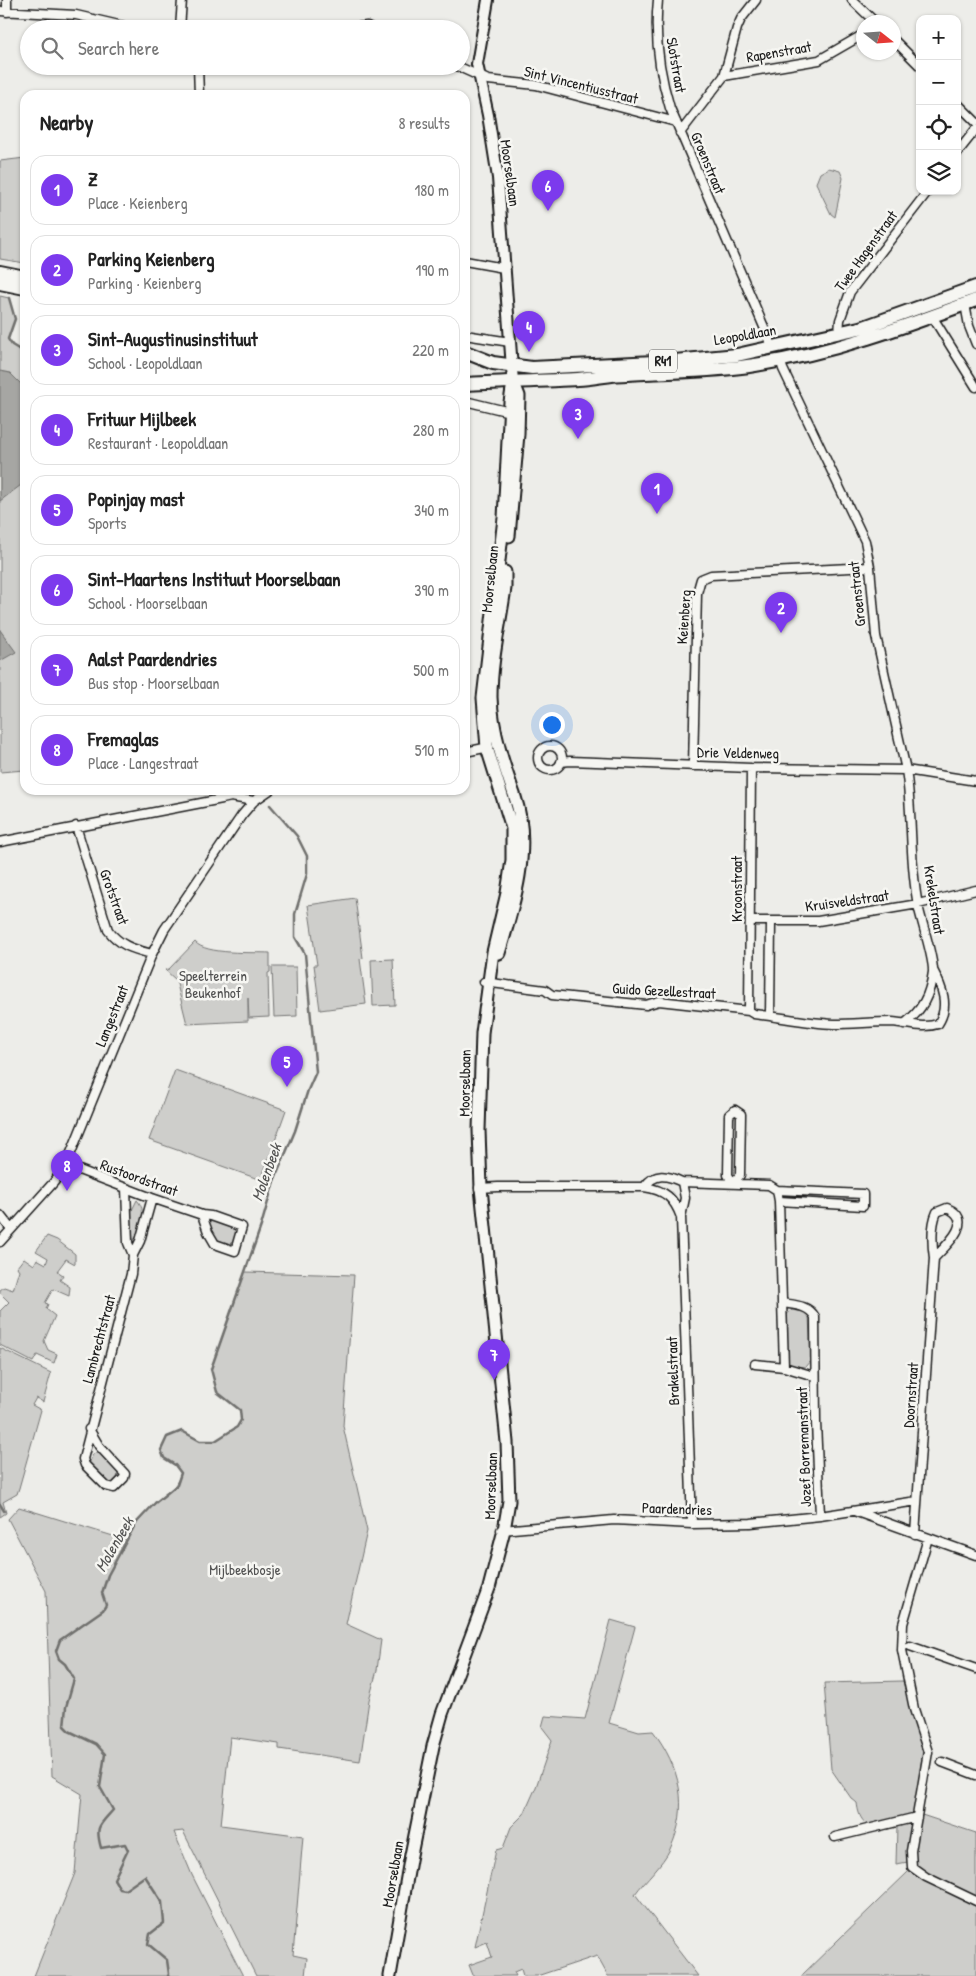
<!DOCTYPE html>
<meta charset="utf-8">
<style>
:root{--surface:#fff;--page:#f2f2f2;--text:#222;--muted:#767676;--line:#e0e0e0;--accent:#7c3aed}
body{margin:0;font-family:"Patrick Hand",sans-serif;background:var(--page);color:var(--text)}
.controls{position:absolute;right:15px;top:15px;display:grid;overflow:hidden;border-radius:10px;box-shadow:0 1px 4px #0004}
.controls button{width:45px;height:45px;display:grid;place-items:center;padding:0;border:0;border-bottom:1px solid var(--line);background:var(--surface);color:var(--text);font:25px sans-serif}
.compass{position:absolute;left:856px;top:15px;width:45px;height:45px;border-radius:50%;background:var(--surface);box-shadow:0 1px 4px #0004;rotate:107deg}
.you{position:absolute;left:551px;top:724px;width:18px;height:18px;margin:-12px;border:4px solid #fff;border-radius:50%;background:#1a73e8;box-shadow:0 0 0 8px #1a73e833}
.badge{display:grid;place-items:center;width:32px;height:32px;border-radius:50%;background:var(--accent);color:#fff;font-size:16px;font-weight:700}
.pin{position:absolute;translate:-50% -41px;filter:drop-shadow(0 1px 2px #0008)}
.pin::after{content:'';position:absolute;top:26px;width:18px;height:15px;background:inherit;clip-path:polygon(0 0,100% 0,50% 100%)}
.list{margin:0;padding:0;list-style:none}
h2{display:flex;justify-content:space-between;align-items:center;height:65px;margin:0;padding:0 20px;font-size:21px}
h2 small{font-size:16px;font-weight:400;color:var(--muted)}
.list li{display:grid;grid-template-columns:32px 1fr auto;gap:15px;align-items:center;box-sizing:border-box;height:70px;margin:0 10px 10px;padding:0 10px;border:1px solid var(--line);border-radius:15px}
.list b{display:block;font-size:19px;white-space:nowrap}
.list p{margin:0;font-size:16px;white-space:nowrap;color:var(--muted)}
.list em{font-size:16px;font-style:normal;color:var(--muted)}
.icon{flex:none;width:28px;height:28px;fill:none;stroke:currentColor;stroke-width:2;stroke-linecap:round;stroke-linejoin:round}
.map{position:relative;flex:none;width:976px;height:1976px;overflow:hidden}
.search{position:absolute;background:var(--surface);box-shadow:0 1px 4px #0004;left:20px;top:20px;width:450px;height:55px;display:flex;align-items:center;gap:12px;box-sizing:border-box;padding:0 18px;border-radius:28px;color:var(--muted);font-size:19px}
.panel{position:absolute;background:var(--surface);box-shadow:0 1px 4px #0004;left:20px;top:90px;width:450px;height:705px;border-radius:15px}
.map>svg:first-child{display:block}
.green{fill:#cececb;stroke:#757574}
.water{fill:#a6a6a3;stroke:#6f6f6d}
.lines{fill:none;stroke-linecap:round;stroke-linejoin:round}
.stream{stroke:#6f6f6d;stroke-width:2.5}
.minor-casing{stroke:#1c1c1c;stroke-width:11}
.tertiary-casing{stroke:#1c1c1c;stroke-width:14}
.secondary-casing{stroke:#1c1c1c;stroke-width:15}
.primary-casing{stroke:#1c1c1c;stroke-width:16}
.minor{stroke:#f6f6f2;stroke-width:8}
.tertiary{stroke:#f6f6f2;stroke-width:10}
.secondary{stroke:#f6f6f2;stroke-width:11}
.primary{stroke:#f6f6f2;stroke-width:12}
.labels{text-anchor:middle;stroke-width:5;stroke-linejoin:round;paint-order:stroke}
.shield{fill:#f6f6f2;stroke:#5d5d5c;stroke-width:1}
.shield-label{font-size:14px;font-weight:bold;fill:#1c1c1c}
.street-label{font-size:15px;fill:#1c1c1c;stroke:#f6f6f2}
.park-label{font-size:15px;fill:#515151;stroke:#f6f6f2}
.water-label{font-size:16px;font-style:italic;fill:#535352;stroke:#f6f6f2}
</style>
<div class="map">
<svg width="976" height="1976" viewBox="0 0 976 1976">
<rect width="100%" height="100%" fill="#edede9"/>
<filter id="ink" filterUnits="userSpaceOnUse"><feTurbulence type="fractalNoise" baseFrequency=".02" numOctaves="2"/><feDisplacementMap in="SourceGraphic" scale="10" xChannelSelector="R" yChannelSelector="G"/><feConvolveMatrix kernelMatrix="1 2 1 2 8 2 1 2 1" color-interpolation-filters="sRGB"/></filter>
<g filter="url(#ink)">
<path class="green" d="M25,158V263L0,259V161Z
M829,168L840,171L843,178L835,217L831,214L816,183L820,173Z
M0,296L9,298L15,319L8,339L12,345L25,353V770L0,772Z
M355,898L363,958L360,959L366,1004L320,1010L314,965H317L308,905Z
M195,942C206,955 252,952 270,953V972L268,973L269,1017L249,1018L248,998V1021L187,1024L176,980L165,970L169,969Z
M393,959L395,1005L373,1006L371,960Z
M272,967H296L297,1016L274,1017Z
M175,1070L286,1110L261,1180L149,1140Z
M137,1200C147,1211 141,1224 137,1237L133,1240L130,1214Z
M209,1219C220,1222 231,1223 237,1234L234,1242L228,1244L217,1241L208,1222Z
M47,1236L57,1240L75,1254V1264L66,1259L57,1271L63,1275L60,1280L70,1287L69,1296L53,1289L45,1303L48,1304L46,1309L55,1316L44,1341L48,1350L57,1354L54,1363L37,1355L33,1362L0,1345V1311L9,1302L0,1293V1290L4,1287L13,1290L19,1270L17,1267L24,1258L34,1265L37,1259L46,1264L48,1258L36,1251Z
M245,1272L354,1275L343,1426L367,1531L346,1624L381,1640L377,1670L369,1700L360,1761L279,1749V1744L230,1737L221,1825L303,1836L293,1955L307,1958L305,1976H256L183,1831L174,1832L192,1875L243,1976H34L75,1873L82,1794L52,1776L46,1591L8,1519L19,1507L126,1540C134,1527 142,1516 153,1505C165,1493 175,1491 181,1473L175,1465L164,1458L161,1450L167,1437L182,1431L200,1441H215L237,1427L241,1420L240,1410L217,1392L211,1369Z
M792,1310L805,1312L809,1316L811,1361L806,1367L792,1366L788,1362L786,1315Z
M0,1348L51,1373L43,1402L36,1398L32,1405L41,1410L19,1488L17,1494L3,1502L6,1513L0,1517Z
M98,1452L118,1470L117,1481L112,1483L104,1480L89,1464L93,1454Z
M611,1620L635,1627L609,1723L639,1732L653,1731C680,1767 690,1807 670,1849C663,1864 645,1880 635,1894L698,1976H608L597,1956L537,1976H523L521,1969L514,1972L516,1976H472L473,1975L469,1965L492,1957L487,1942L475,1947L496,1850L503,1848L511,1827L524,1814L536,1787L552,1740L542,1727L545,1716L585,1719Z
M903,1681L923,1749L908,1862L896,1864L897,1827L883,1830L880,1828C864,1826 859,1819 857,1803L851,1798L831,1769L824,1683Z
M922,1815L976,1833V1899L920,1870C908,1855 919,1832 922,1815Z
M910,1870L916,1875L976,1906V1976H801Z"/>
<path class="water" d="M0,371L10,373L25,388V482L0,501Z
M0,630L16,652L0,661Z"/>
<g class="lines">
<path class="stream" d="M9,298L15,319L8,339L12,345L25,353
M0,1504L4,1511
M168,1976L169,1974L167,1960L148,1944L150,1934L164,1923L162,1902L145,1876L125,1890L120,1889L114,1879L128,1850L125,1844L101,1848C95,1826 99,1826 113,1810L100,1787L105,1754L96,1744L69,1731L64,1726L66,1707L74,1679L65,1664L59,1659L56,1651L60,1640L103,1610L106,1605L102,1593L108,1575L136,1523L155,1503L177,1485L181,1473L175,1465L164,1458L161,1450L167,1437L182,1431L200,1441H215L237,1427L241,1420L240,1410L217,1392L211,1369L261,1226L274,1181L295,1131L308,1090L316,1072L305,954L295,937V914L307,874V856L297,836L270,805"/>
<g class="minor-casing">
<path id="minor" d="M7,0V12
M658,0C654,38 659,72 670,108L770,341L771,347
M852,0L875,22
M0,11L76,15L136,29
M180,29L182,0
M341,29L367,26L373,29
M894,40L920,66
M198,66L199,95
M457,66L488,80L536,85L676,122
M724,76L819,60L864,34
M957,103L976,122
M680,133L724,76L737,28L741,19L756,0
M957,153L976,129
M465,261L504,268
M965,304L969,326L976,344
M932,316L976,387
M839,333L840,320L850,292L928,191
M465,335L510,342
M780,359L783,369L865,541L870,567L876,636L906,770L976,781
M465,401L510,412
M538 758a12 12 0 1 1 24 0a12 12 0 1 1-24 0Z
M465,752L489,747
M561,762L570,761L751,768L906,770C913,814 909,861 918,905C921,921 934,958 933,972C930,995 922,1011 904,1024
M693,766L697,593L701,579L711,575L870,567
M76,826L108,930C120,946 133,949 152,954
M0,842L222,799L231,797L254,801
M750,921H818L918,904L976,890
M484,982L545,990L552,995L646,1005L659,1001L749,1011L754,1014C781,1017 807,1023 834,1024C853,1024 873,1022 892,1022C908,1023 922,1029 938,1024C950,1006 942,987 933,970
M749,1011L751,768
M770,1016L771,922
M735,1110L741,1114L740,1175L733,1183L728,1175L729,1115Z
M66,1165L152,1198L202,1215L211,1216L242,1227L235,1251L215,1244L208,1232L202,1215
M644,1187C655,1172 667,1175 682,1182L769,1185L777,1190L779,1201L784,1367L814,1376
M126,1188L128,1243L133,1255
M479,1188L498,1187H644C665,1190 674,1198 681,1217L692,1524
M777,1190L863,1194V1206L779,1201
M947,1208C976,1220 947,1245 934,1258C932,1244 931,1225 937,1212Z
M0,1215L11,1229
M681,1217L685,1198L682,1182
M0,1242L54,1182L66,1165L152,954L164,930L242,815L254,801L270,790
M782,1303C794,1305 809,1305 815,1317L816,1422L820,1516
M755,1364L784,1367
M89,1429L99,1446L125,1474L124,1478L114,1488L106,1486L85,1465L83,1459L131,1274L133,1255L140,1241L152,1198
M854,1511L976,1555
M501,1530L614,1520L692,1524L751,1523L820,1516L917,1501
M915,1534L934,1258
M928,1538L903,1624L902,1650L914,1709L928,1752L911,1851L912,1867L926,1877L976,1901
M910,1646L976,1669
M942,1762L976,1775
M835,1837L917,1817"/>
</g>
<g class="tertiary-casing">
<path id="tertiary" d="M488,0L477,64L488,115L498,178L513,382"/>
</g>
<g class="secondary-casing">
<path id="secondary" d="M509,536L518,434L519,396L514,383
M499,953C514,905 532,847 515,797C504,766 492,731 491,697C491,661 500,624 505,588V572
M390,1976L410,1860L433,1746L442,1714L489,1588L504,1530L509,1501L507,1442L481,1188L479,1130L482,1033L493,952L507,893L512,860V828L487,748L483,698L504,518L510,402L513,382"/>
</g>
<g class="primary-casing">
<path id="primary" d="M0,272L25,277
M0,283L25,288
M465,352L493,363L532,368L675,361L737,355L864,327L976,287
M465,384C503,382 541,381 578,379C595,378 611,374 627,374C670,371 712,372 755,365C832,353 904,327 976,300"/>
</g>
<use href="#minor" class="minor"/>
<use href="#tertiary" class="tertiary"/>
<use href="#secondary" class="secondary"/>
<use href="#primary" class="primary"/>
</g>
</g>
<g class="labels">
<rect class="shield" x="649" y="349.5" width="28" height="23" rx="4"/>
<g class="shield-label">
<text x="663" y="366">R41</text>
</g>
<g class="street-label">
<text transform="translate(779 52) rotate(-10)" y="5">Rapenstraat</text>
<text transform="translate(676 65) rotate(80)" y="5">Slotstraat</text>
<text transform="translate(581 85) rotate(14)" y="5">Sint Vincentiusstraat</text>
<text transform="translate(708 163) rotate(67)" y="5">Groenstraat</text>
<text transform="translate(510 173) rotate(82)" y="5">Moorselbaan</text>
<text transform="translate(866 251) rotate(-54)" y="5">Twee Hagenstraat</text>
<text transform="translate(745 335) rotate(-10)" y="5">Leopoldlaan</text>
<text transform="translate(490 579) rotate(-84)" y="5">Moorselbaan</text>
<text transform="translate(857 594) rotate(-96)" y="5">Groenstraat</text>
<text transform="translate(684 617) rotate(-86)" y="5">Keienberg</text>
<text transform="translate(738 753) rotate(1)" y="5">Drie Veldenweg</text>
<text transform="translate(737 889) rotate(-90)" y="5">Kroonstraat</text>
<text transform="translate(114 897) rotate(70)" y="5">Grotstraat</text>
<text transform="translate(934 900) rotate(81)" y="5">Krekelstraat</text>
<text transform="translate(847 901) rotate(-8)" y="5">Kruisveldstraat</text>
<text transform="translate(664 991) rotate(3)" y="5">Guido Gezellestraat</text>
<text transform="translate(112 1016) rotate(-68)" y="5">Langestraat</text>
<text transform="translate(465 1083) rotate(-89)" y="5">Moorselbaan</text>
<text transform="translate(139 1178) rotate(20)" y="5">Rustoordstraat</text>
<text transform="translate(99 1339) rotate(-75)" y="5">Lambrechtstraat</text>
<text transform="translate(673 1371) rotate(-92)" y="5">Brakelstraat</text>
<text transform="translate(911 1395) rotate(-86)" y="5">Doornstraat</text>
<text transform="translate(804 1447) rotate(-92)" y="5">Jozef Borremanstraat</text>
<text transform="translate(491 1486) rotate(-88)" y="5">Moorselbaan</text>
<text transform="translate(677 1509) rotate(2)" y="5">Paardendries</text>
<text transform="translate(393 1874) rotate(-80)" y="5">Moorselbaan</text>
</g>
<g class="park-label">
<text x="213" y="981">Speelterrein<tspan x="213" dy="17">Beukenhof</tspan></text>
<text x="245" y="1575">Mijlbeekbosje</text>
</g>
<g class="water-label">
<text transform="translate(266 1172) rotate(-70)" y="6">Molenbeek</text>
<text transform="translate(114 1544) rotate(-60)" y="6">Molenbeek</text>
</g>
</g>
</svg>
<div class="controls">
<button>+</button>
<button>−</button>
<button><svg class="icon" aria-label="locate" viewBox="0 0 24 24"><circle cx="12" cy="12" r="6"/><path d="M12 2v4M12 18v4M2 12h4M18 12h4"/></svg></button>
<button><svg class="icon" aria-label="layers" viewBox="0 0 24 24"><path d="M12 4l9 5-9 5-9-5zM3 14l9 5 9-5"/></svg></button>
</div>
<svg class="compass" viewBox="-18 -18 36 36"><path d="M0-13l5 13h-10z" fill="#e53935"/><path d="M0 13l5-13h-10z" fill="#767676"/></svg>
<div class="you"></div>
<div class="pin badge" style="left:657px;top:514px">1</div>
<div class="pin badge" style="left:781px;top:633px">2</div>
<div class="pin badge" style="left:578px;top:439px">3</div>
<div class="pin badge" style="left:529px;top:352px">4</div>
<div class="pin badge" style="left:287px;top:1087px">5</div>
<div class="pin badge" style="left:548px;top:211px">6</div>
<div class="pin badge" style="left:494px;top:1380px">7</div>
<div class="pin badge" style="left:67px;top:1191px">8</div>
<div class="search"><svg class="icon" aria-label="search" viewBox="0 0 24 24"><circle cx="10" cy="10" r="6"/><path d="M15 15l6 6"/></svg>Search here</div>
<section class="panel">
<h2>Nearby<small>8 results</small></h2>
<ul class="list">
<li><span class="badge">1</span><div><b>Z</b><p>Place · Keienberg</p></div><em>180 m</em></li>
<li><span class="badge">2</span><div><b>Parking Keienberg</b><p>Parking · Keienberg</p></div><em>190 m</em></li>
<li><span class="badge">3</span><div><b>Sint-Augustinusinstituut</b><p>School · Leopoldlaan</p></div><em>220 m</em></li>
<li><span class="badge">4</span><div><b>Frituur Mijlbeek</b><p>Restaurant · Leopoldlaan</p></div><em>280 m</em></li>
<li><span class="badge">5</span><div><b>Popinjay mast</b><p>Sports</p></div><em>340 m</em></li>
<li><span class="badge">6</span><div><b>Sint-Maartens Instituut Moorselbaan</b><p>School · Moorselbaan</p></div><em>390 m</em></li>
<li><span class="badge">7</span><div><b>Aalst Paardendries</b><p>Bus stop · Moorselbaan</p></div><em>500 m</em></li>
<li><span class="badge">8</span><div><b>Fremaglas</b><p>Place · Langestraat</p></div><em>510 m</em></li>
</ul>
</section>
</div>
